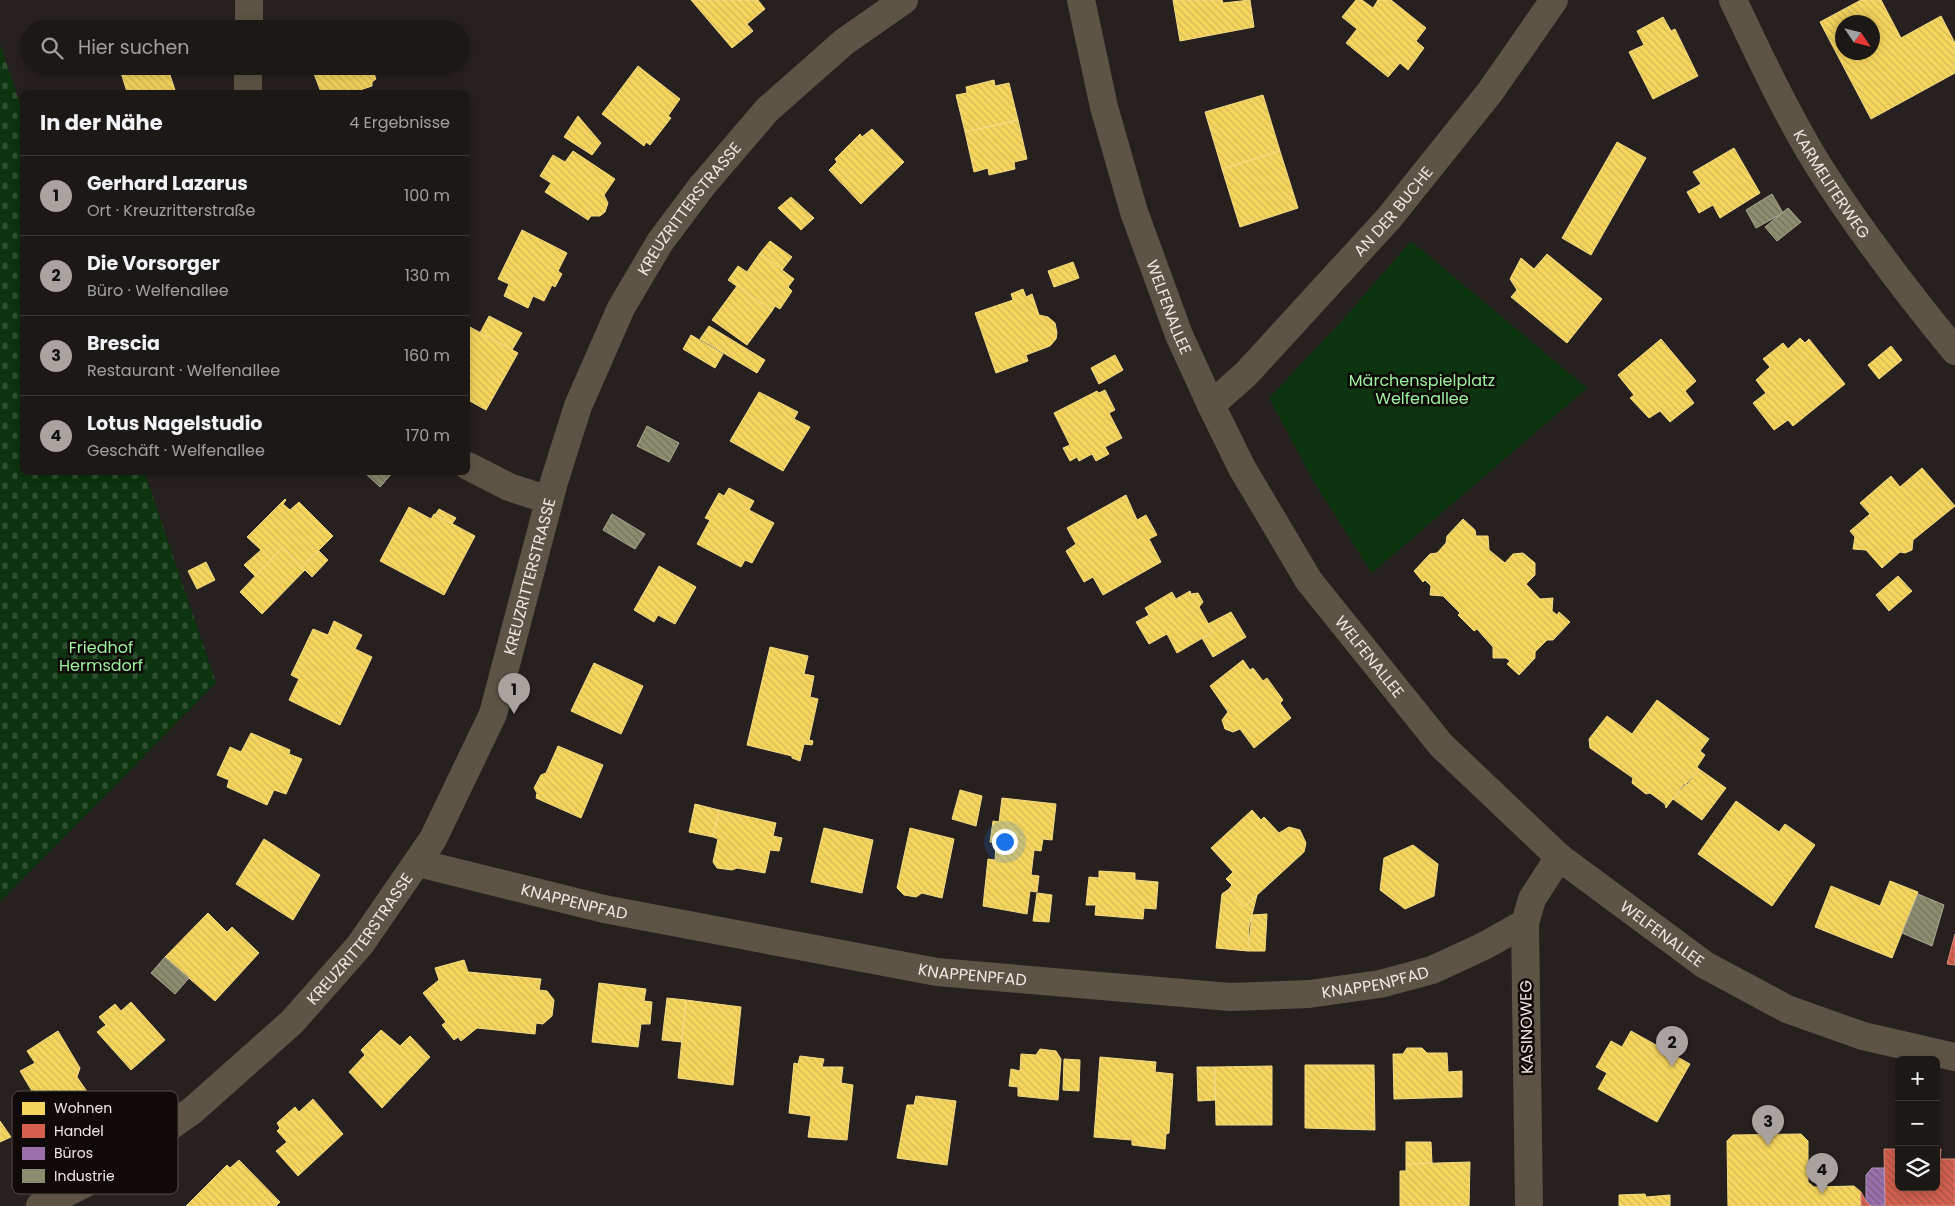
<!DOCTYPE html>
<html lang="de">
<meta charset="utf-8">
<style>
:root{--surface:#1c1816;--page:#25211f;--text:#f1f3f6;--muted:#a0a0a1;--line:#3a3735;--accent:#aaa29f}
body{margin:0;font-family:Poppins,sans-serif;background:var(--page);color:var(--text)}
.controls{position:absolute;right:15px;bottom:15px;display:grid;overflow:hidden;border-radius:8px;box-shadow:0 2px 12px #0003}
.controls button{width:45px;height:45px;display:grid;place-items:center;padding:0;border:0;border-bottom:1px solid var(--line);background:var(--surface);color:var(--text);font:25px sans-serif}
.compass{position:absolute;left:1835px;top:15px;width:45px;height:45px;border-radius:50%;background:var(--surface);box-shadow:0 2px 12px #0003;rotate:125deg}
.you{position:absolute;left:1004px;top:841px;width:18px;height:18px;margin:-12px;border:4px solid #fff;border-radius:50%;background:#1a73e8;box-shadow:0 0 0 8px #1a73e833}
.badge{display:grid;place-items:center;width:32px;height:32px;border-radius:50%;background:var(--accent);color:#111;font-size:16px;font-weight:700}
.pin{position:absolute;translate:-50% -41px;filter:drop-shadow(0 1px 2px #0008)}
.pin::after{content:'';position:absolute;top:26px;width:18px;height:15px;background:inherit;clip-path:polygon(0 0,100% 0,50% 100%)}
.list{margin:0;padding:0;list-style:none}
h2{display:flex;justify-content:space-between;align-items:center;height:65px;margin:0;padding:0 20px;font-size:21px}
h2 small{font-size:16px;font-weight:400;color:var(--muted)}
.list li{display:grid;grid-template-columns:32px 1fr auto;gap:15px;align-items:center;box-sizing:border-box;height:80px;padding:0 20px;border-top:1px solid var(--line)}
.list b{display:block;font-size:19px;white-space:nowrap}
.list p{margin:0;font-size:16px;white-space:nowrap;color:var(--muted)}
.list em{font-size:16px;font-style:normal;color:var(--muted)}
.icon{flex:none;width:28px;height:28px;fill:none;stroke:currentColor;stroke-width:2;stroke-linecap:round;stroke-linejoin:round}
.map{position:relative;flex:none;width:1955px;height:1206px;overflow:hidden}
.search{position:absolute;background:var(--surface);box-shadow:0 2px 12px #0003;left:20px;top:20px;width:450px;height:55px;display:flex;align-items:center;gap:12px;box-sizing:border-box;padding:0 18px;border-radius:28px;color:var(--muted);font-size:19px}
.panel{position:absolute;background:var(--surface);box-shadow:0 2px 12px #0003;left:20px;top:90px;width:450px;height:385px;border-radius:8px}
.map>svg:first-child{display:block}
.cemetery{fill:url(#cemetery-stones)}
.green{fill:#0b340f}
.homes{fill:url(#homes-back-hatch);stroke:#f4db85;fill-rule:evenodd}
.shops{fill:url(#shops-back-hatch);stroke:#de897b}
.offices{fill:url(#offices-back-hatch);stroke:#b394bc}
.industry{fill:url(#industry-back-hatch);stroke:#aaa892}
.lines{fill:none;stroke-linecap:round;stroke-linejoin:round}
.street{stroke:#5e5446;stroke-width:28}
.labels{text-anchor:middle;stroke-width:5;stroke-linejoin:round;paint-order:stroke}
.street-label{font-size:16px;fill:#f1e8e5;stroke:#0f0a08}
.park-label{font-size:16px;fill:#9cf39d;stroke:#0f0a08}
.key{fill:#0f0a08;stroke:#534d4a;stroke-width:1}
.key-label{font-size:14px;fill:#f1e8e5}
</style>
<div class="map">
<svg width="1955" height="1206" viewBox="0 0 1955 1206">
<defs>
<pattern id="cemetery-stones" width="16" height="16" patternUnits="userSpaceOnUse" patternTransform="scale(1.25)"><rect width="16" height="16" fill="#0b340f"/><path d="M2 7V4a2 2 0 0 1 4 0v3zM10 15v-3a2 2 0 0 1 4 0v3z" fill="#2f5132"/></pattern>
<pattern id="homes-back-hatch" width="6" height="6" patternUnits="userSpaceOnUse" patternTransform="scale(1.25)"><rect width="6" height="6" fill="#f6d55c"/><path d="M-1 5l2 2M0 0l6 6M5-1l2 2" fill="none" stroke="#d3b857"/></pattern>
<pattern id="shops-back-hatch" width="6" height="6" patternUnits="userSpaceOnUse" patternTransform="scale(1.25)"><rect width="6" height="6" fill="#d6604d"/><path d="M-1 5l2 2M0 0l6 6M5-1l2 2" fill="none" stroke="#a4574a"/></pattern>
<pattern id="offices-back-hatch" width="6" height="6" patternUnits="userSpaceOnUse" patternTransform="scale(1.25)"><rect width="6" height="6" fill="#9970ab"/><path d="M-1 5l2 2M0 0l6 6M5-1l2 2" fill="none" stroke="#795f82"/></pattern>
<pattern id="industry-back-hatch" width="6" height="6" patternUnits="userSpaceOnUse" patternTransform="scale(1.25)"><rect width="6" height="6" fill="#8c8c6e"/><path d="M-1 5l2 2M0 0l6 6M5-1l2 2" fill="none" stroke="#747460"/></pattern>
</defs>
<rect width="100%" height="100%" fill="#26201e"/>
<path class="cemetery" d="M0,44L22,110V472L145,473L216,683L0,902Z"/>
<path class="green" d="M1411,241L1587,388L1372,573L1314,482L1269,398L1340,323Z"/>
<path class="homes" d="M691,0H758L765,9L747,24L753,31L732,48Z
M1173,0H1222L1223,3L1250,0L1254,27L1180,41Z
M1356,0H1362L1373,8L1378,0H1391L1426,28L1416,41L1424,48L1408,70L1400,63L1388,77L1346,43L1357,29L1342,17Z
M1861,0H1881L1901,38L1941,16L1955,43V73L1871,119L1820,22ZM1842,22H1872V52H1842Z
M1663,17L1671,31L1675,29L1698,76L1653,99L1629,52L1644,45L1637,31Z
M119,66H174L168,69L175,90L166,92H127Z
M311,66H371L376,79L372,82V86L354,92H321Z
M638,66L680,99L668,116L671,118L650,145L646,142L644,146L602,114Z
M994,80L995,86L1009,83L1018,120L965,132L956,95L967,93L966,87Z
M1263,95L1280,151L1222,169L1205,112Z
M578,116L601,143L592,155L564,137Z
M1018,120L1027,159L1014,162L1015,169L989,175L988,168L974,172L965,132Z
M872,129L904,162L861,204L829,170L837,162L835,159L860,134L862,137Z
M1617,142L1646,158L1591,255L1562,238Z
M1734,148L1760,193L1720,218L1713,205L1699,213L1687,192L1701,184L1693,172Z
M573,151L615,179L604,195L608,203L605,212L600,216H591L588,220L545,192L551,183L540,176L553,155L565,162Z
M1280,151L1298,208L1240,227L1222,169Z
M791,197L814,218L801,230L778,208Z
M522,230L567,253L558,271L562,274L555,287L552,285L544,301L533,296L528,308L504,296L509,284L498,279Z
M770,241L792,257L782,270L760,253Z
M760,253L794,279L788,287L792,291L780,309L775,306L772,311L728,280L738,266L747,272Z
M1547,254L1602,299L1567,343L1511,297L1517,290L1510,279L1521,258L1534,269Z
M1073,262L1079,278L1054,287L1048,271Z
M737,286L772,311L747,345L712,320Z
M1023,289L1026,297L1032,294L1039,315L1048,317L1055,323L1057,333L1056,339L1050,346L1026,355L1028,361L996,373L975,313L1013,300L1011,294Z
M489,316L522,333L512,350L480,333Z
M468,326L518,353L486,410L468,400Z
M709,326L765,360L757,373L700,339Z
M691,335L723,354L715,368L683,349Z
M1800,338L1805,343L1809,339L1845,384L1793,426L1788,420L1774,430L1753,403L1766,393L1756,380L1770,367L1763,359L1783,343L1788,349Z
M1661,339L1696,381L1685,391L1694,403L1670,422L1660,411L1649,418L1630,398L1634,395L1618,375Z
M1891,346L1902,360L1879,379L1868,365Z
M1115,355L1123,370L1099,384L1091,368Z
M1105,390L1115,410L1109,413L1122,438L1105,447L1109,454L1096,461L1092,454L1079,461L1077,457L1070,461L1063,448L1070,445L1054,413L1097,391L1099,393Z
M759,392L798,412L794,419L810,427L783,471L730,441Z
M1922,468L1955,506L1913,540L1912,550L1905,553L1900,552L1882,568L1866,550L1853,549L1855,537L1850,531L1870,514L1860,503L1891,476L1900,487Z
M729,488L754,501L749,510L774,523L752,563L745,560L741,567L697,544L710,520L705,518L719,493L724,496Z
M1126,495L1137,520L1146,515L1157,535L1149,539L1161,562L1103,595L1093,577L1084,582L1066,551L1076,544L1067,528Z
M285,499L286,500L283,504L290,510L299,502L333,536L302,567L283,547L255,576L244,565L261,550L247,537Z
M409,507L431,519L434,514L475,536L444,595L380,561Z
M439,509L456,518L452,524L435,515Z
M1463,519L1475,530L1476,536H1488L1489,550L1505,563L1513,554L1523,553L1535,563V575L1526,584L1540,599L1553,598L1552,611L1557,615L1559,612L1570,622L1553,640H1547L1535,652V658L1519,675L1507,664L1510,661L1506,658H1493V647L1477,629L1474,631L1458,615L1460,613L1443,596L1430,595L1431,586L1425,580L1423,582L1414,571L1430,554L1437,553L1446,543L1447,536Z
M283,547L305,570L262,614L240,592Z
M319,551L328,560L312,577L302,567Z
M206,562L215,580L197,589L188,571Z
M659,566L696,587L675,624L658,615L654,622L634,610Z
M1898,576L1912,591L1889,611L1876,595Z
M1190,591L1191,594L1198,593L1203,602L1199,607L1213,632L1177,653L1167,634L1149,644L1136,622L1149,615L1145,608L1172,592L1176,599Z
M1231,612L1246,637L1213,657L1202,638L1213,632L1208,624Z
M334,621L362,635L355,649L372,657L340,725L289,700L299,679L291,675L313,629L328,635Z
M770,647L808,656L804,674L814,676L810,697L818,699L809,740L813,741L812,745L804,744L800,761L792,758V756L747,745Z
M1243,660L1250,670L1253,668L1263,681L1267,678L1283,700L1280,703L1291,718L1254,748L1240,729L1233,732L1225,729L1222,720L1228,712L1210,686Z
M594,663L643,686L621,734L571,711Z
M1657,700L1709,739L1700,751L1705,755L1697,767L1699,769L1687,785L1685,783L1666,808L1665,804L1650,793L1646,794L1632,783L1633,778L1590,748L1589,739L1607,716L1632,734Z
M251,733L290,750L289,754L302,759L286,794L274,790L267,805L227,787L229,780L217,775L230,747L241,752Z
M558,746L603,765L581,818L536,798L537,793L534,788L541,775L546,773Z
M1699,769L1726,788L1702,820L1673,799Z
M960,790L982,796L976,826L952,819Z
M1002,798L1056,804L1052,840L1043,839L1041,851L1034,850L1031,875L1039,876L1037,892L1030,891L1027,914L983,906L988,859L995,860L996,843L990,842L993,821L999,822Z
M1736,801L1779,832L1785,824L1815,845L1772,906L1698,854Z
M695,804L719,810L713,837L689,832Z
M719,810L776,823L773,836L782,838L779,851L770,850L765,873L737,868L732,870L717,868L713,862L718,839L713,837Z
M1252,810L1261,820L1264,817L1279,833L1289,827L1300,830L1306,843L1304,852L1244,907L1229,889L1232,885L1226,879L1233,872L1211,848Z
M824,828L873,840L862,893L811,882Z
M910,828L954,839L942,898L922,893L916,897L904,895L897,888Z
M264,839L320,875L293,920L236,884Z
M1413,845L1438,864L1434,896L1405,909L1380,890L1384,858Z
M1099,871L1135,873V880L1158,882L1156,909L1144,908L1143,919L1095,915L1096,905H1086L1089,877L1099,878Z
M1890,881L1918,892L1892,958L1815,927L1831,886L1880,906Z
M1229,889L1244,907L1257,895L1249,927L1248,951L1216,948L1222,894Z
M1037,893L1052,895L1049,922L1033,921Z
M208,913L227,932L232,927L259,953L215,1001L165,957Z
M1267,914L1265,951H1248L1252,915Z
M464,960L468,972L541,979L539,990L547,991L554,1000L552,1016L543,1024L536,1023L535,1034L477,1028L461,1041L458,1037L454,1040L442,1025L446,1022L423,993L439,980L435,968Z
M599,983L646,989L644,1001L652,1002L650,1024H641L638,1047L592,1042Z
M667,998L686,1000L682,1042L662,1040Z
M686,1000L741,1007L733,1085L678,1078Z
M131,1002L165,1040L131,1070L97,1032L106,1025L99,1017L115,1004L121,1011Z
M381,1030L400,1046L410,1036L430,1057L382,1108L349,1072L365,1055L361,1050Z
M58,1031L80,1068L77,1077L88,1093L48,1118L20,1071L35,1063L27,1051Z
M1631,1031L1690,1064L1657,1122L1598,1089L1607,1073L1596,1067L1611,1041L1622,1047Z
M1407,1048H1422L1427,1053H1447L1448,1072L1462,1071V1097L1394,1099L1393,1054H1403Z
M1040,1049L1056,1051L1061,1059L1058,1100L1018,1096V1087L1009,1086L1011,1069L1020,1071L1021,1054L1036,1055Z
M800,1056L824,1059L822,1067H843L841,1083L853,1085L847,1140L808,1137L811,1116L789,1113L794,1063L798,1064Z
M1100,1057L1156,1062L1155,1072L1173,1074L1169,1133L1166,1134L1165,1149L1132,1145V1140L1094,1137Z
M1064,1059L1080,1060L1079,1091L1063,1090Z
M1305,1065H1374L1375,1130L1305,1128Z
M1272,1066V1125H1216L1215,1067Z
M1197,1067H1215V1100L1198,1101Z
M916,1096L956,1101L947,1165L897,1158L907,1105H914Z
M313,1099L343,1134L298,1176L276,1151L287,1142L277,1131L280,1128L277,1123L295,1107L299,1112Z
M0,1121L11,1137L0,1142Z
M1801,1134L1808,1141V1182L1814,1187L1854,1186L1861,1192V1206H1728L1727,1141L1733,1135Z
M1406,1142H1431L1432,1163L1406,1164Z
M239,1160L280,1202L276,1206H186L227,1165L230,1168Z
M1470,1162L1469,1206H1400V1171H1406V1164Z
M1645,1194L1646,1197L1670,1195V1206H1619V1195Z"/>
<path class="shops" d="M1955,934V965L1947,964Z
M1884,1149H1899V1187H1936V1149H1941L1940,1159H1955V1206H1885Z
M1861,1192L1866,1201L1872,1206H1861Z"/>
<path class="offices" d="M1872,1168H1884L1885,1206H1872L1866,1201V1175Z"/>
<path class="industry" d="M1772,194L1783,213L1756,228L1746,210Z
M1788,208L1801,222L1777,241L1765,227Z
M647,426L679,443L669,462L637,446Z
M364,472H393L380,487Z
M612,514L645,534L635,549L603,530Z
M1918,894L1944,905L1932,946L1902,933Z
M165,957L189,978L175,994L151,973Z"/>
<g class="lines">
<g class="street">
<path id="s1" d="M1081,0L1104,107L1134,212L1179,335L1211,405L1242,468L1309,581L1441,745L1559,857L1705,965L1787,1009L1863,1036L1955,1057"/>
<path id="s2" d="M1733,0C1759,55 1786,113 1818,165C1859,230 1906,291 1955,351"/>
<path d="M249,29V0"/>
<path d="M248,92V66"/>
<path id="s3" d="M1211,405L1246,374L1389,218L1490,92L1554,0"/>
<path d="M468,466L509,487L549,500"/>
<path id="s4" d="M418,863L604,909L937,972L1230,997L1309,994L1380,984L1432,970L1484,946L1525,923"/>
<path id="s5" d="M40,1206L102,1175L193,1110L292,1022L360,945L433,839L493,714L554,482L578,406L621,308L660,242L702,186L767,110L844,42L904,0"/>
<path d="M1529,1206L1525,923L1532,899L1559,857"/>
</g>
</g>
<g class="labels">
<g class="street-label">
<text dy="6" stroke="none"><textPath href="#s2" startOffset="209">KARMELITERWEG</textPath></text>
<text dy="6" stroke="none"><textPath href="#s5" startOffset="1231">KREUZRITTERSTRASSE</textPath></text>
<text dy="6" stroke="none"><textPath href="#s3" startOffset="266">AN DER BUCHE</textPath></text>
<text dy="6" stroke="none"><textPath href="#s1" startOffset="320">WELFENALLEE</textPath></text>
<text dy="6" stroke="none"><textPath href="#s5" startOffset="826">KREUZRITTERSTRASSE</textPath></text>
<text dy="6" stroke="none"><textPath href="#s1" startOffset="725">WELFENALLEE</textPath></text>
<text dy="6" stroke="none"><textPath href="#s4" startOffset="161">KNAPPENPFAD</textPath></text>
<text dy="6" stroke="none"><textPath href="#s1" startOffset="1130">WELFENALLEE</textPath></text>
<text dy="6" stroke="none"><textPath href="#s5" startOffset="421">KREUZRITTERSTRASSE</textPath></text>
<text dy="6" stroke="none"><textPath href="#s4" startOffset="566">KNAPPENPFAD</textPath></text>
<text dy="6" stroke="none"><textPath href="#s4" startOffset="971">KNAPPENPFAD</textPath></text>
<text transform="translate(1526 1027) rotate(-91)" y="6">KASINOWEG</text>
</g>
<g class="park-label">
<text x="1422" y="386">Märchenspielplatz<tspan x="1422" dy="18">Welfenallee</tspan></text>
<text x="101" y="653">Friedhof<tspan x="101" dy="18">Hermsdorf</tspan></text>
</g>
</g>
<rect x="12" y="1091" width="166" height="103" rx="8" class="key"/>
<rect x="22" y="1102" width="23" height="13" fill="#f6d55c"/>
<rect x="22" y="1124" width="23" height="14" fill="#d6604d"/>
<rect x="22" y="1147" width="23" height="13" fill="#9970ab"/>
<rect x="22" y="1169" width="23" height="14" fill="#8c8c6e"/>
<g class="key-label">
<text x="54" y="1113">Wohnen</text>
<text x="54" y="1136">Handel</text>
<text x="54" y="1158">Büros</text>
<text x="54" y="1181">Industrie</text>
</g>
</svg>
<div class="controls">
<button>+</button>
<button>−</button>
<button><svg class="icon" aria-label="layers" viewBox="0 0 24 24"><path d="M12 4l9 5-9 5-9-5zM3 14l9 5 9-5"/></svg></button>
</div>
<svg class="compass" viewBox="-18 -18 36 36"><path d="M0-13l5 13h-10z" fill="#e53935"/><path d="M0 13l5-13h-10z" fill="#a0a0a1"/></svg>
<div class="you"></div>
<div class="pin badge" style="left:514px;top:714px">1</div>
<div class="pin badge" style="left:1672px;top:1067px">2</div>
<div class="pin badge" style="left:1768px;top:1146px">3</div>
<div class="pin badge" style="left:1822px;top:1194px">4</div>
<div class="search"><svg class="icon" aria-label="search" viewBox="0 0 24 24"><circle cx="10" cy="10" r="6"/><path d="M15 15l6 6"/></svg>Hier suchen</div>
<section class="panel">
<h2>In der Nähe<small>4 Ergebnisse</small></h2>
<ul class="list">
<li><span class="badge">1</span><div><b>Gerhard Lazarus</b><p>Ort · Kreuzritterstraße</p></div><em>100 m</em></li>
<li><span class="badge">2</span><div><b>Die Vorsorger</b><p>Büro · Welfenallee</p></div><em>130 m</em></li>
<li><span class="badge">3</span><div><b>Brescia</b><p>Restaurant · Welfenallee</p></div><em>160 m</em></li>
<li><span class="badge">4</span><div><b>Lotus Nagelstudio</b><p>Geschäft · Welfenallee</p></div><em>170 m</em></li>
</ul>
</section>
</div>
